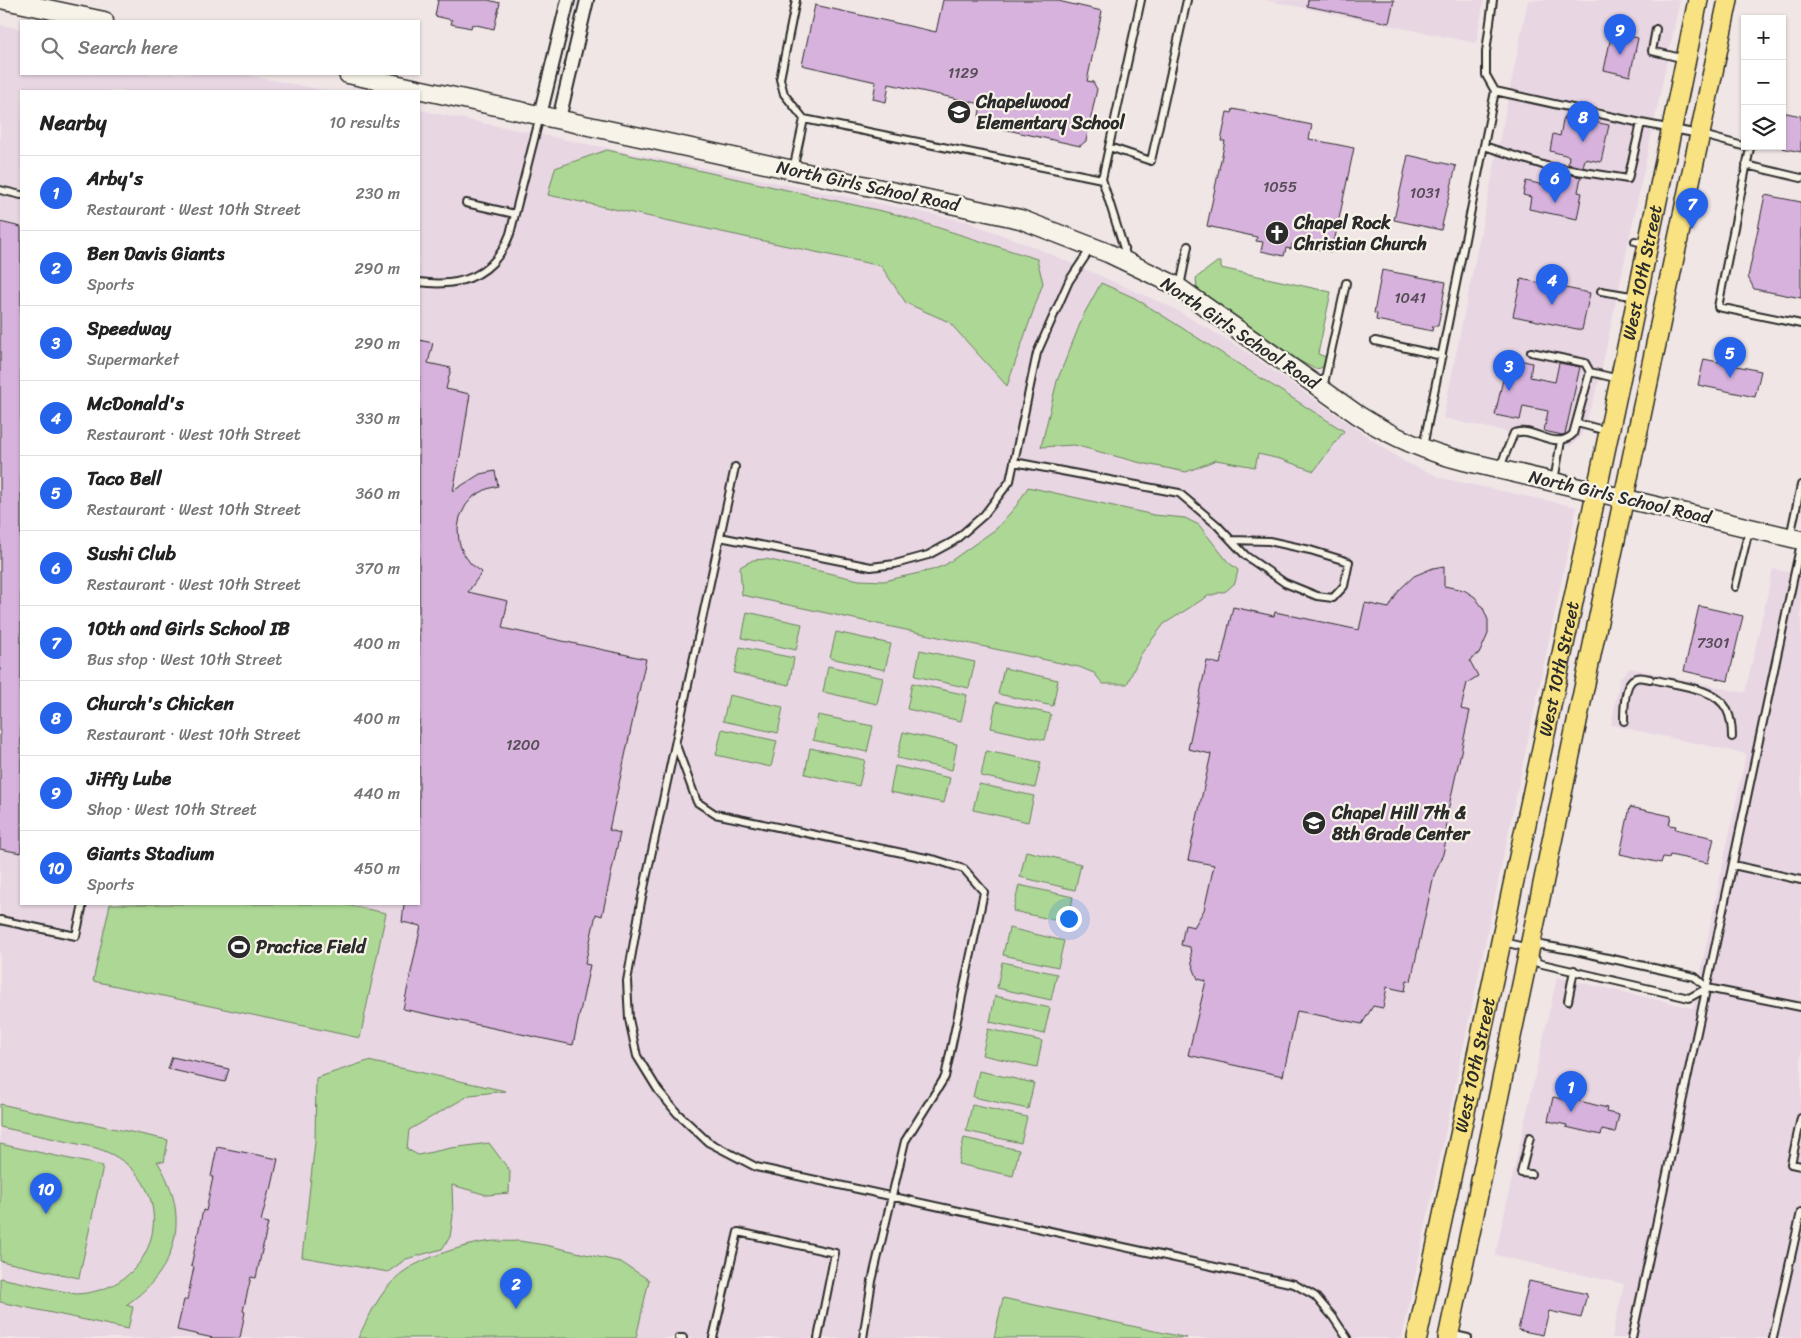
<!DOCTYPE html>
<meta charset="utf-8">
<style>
:root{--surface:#fff;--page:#f2f2f2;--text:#222;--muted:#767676;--line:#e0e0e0;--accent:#2563eb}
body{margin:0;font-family:Sriracha,sans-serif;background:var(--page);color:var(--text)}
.controls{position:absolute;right:15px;top:15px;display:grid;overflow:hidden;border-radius:0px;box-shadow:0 1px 4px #0004}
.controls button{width:45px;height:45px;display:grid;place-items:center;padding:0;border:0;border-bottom:1px solid var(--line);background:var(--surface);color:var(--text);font:25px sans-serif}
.you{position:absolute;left:1068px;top:918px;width:18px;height:18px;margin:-12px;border:4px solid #fff;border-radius:50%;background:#1a73e8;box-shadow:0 0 0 8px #1a73e833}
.badge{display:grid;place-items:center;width:32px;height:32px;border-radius:50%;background:var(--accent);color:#fff;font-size:16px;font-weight:700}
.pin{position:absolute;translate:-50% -41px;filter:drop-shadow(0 1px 2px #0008)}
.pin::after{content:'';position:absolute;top:26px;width:18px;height:15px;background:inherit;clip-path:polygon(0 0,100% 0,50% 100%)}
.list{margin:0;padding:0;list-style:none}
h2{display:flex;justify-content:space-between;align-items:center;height:65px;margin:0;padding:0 20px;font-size:21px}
h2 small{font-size:16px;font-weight:400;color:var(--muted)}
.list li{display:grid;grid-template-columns:32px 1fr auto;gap:15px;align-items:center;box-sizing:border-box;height:75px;padding:0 20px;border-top:1px solid var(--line)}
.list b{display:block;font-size:19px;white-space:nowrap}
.list p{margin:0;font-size:16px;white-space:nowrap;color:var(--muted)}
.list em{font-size:16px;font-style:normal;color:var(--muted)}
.icon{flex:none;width:28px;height:28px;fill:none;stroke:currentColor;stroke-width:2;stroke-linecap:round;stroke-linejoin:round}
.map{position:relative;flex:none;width:1801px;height:1338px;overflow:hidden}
.search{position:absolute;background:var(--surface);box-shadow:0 1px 4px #0004;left:20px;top:20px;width:400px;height:55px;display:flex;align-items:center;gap:12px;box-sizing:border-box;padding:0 18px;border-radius:0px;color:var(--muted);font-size:19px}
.panel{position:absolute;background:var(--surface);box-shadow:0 1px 4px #0004;left:20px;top:90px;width:400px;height:815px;border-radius:0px}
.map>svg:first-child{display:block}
.built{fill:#e8d6e3}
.green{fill:#acd795;stroke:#6c8160}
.building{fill:#d6b2dc;stroke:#2b2b2b}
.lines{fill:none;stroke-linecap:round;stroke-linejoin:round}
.service-casing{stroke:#2b2b2b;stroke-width:10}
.minor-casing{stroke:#2b2b2b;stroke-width:16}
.secondary-casing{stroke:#2b2b2b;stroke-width:21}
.primary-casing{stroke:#2b2b2b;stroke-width:22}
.service{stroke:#f7f3e8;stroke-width:6}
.minor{stroke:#f7f3e8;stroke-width:12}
.secondary{stroke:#f7f3e8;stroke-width:18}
.primary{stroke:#f8e281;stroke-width:19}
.labels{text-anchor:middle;stroke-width:4.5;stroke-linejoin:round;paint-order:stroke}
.number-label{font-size:15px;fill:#564d57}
.poi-label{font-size:18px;font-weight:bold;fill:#2b2b2b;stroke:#f7f3e8;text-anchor:start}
.street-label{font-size:18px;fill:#2b2b2b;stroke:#f7f3e8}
</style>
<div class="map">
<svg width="1801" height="1338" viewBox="0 0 1801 1338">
<rect width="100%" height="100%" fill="#f0e6e6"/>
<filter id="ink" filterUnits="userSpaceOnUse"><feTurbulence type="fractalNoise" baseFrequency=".02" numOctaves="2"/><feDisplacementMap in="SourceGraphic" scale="10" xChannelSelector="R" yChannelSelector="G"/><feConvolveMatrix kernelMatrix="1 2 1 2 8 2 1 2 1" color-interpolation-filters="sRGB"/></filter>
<g filter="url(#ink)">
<path class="built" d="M1265,0H1484L1476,43Z
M1528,0H1680L1598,386L1580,438L1570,446L1443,418Z
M0,25L21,29V74H242L328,91H21V904H419V110L965,221L1039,249L1171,307L1239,347L1403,461L1441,478L1577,507L1402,1338H0Z
M1773,569L1801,575V1338H1612L1624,1284L1495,1255L1557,977L1693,1008L1746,754L1611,725L1620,678L1630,668L1745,693Z"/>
<path class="green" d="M607,150L895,214L1037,259L1043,283L1007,386L949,322L906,303L881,266L548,195L555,168Z
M1217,262H1221V268L1331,292L1318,354L1326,357L1325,364L1321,368L1315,369L1296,359L1197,290L1196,278Z
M1101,283L1135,298L1344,431L1314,471L1280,459L1258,454L1255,467L1216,460L1186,472L1141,463L1074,445L1041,447L1057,381L1084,314Z
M1028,487L1154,515L1185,518L1199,525L1228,562L1238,570L1235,583L1226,591L1208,596L1164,624L1141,654L1127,684H1103L1094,673L1079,667L742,595L740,567L753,560L766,559L859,580L884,581L932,570L945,565L996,529L1017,505Z
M747,612L802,624L796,650L742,638Z
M836,632L891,644L885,670L830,658Z
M740,647L794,658L789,685L734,673Z
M920,650L975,662L969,688L915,676Z
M828,666L883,678L877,704L823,692Z
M1004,668L1058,680L1053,706L998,694Z
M912,683L967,695L961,721L907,709Z
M729,695L783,707L778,733L723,721Z
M996,702L1051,714L1045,740L991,728Z
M818,715L873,726L867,752L813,740Z
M722,729L777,741L771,767L716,755Z
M903,732L957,744L952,770L897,758Z
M810,748L865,760L859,786L805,774Z
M986,751L1041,762L1035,788L981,776Z
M895,766L950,778L944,803L890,792Z
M979,784L1034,796L1028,822L973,810Z
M1026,851L1081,864L1075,890L1020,877Z
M1019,885L1073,897L1068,923L1013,911Z
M110,904H342L386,913L360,1038L93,981Z
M1009,928L1064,941L1058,967L1003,955Z
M1002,962L1057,974L1051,1000L997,988Z
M995,996L1050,1008L1044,1034L990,1022Z
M988,1029L1042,1041L1037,1067L982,1055Z
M368,1061L506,1091L470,1095L409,1130L407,1149L418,1155L451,1148L489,1143L510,1171L509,1193L487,1195L452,1185L453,1216L450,1237L442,1249L406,1259L388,1272L302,1257L315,1142L316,1078Z
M979,1071L1034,1083L1028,1109L973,1097Z
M0,1104L168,1140L164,1162L157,1161C191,1215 179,1269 126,1305L133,1307L128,1329L0,1302V1278L76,1294C167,1290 183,1175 96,1148L0,1127Z
M972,1105L1027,1117L1021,1143L966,1131Z
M964,1138L1019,1150L1013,1176L958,1164Z
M0,1144L103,1166L79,1278L0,1261Z
M519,1241L545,1245L621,1262L649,1280L636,1338H358C369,1316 379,1294 397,1277C415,1260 460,1246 485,1242C496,1240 508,1242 519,1241Z
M1003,1298L1187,1338H994Z"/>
<path class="building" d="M438,0H488L500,3L494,29L472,24L471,28L451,24L452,20L435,16Z
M943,0H1058V1L1102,11L1087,81L1093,82L1097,89L1086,141L1080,146L985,125L979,116L981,104L889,84L886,102L873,99L876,82L802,65L815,5L936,32Z
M1308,0H1394L1389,23L1307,6Z
M1612,32L1638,38L1630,76L1604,70Z
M1233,109L1312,125L1309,139L1354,148L1332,252L1292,244L1291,249L1286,248L1284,256L1261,251L1263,242L1256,241L1257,237L1207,226L1225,141H1221L1227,112L1232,113Z
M1782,112L1801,116V152L1782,148Z
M1564,116L1609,125L1601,162L1585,159L1583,167L1568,164L1569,156L1550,151L1553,134L1560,136Z
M1408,155L1456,166L1441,230L1394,220Z
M1566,174L1581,177L1578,192L1582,193L1577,219L1529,209L1531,197L1523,195L1526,181L1562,189Z
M1765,195L1801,202V298L1754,289L1748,277Z
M0,222L21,227V853L0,849Z
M1382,270L1446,282L1438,326H1433L1432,331L1376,320L1377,314L1374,313Z
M1521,279L1590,293L1582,330L1513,316Z
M419,340L433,343L428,363L451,368L446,389L470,394L461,451L453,491L480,474L495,471L498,486L487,489L474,496L466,505L460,517L458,528L459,542L463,553L471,564L482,572L468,592L508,601L502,628L646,659L609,830L620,833L602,916L596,914L585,964L590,965L573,1045L403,1009L421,926L402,922L404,904H419Z
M1508,357L1532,363L1530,377L1555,382L1559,363L1580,367L1565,434L1562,435L1544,431L1548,411L1523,406L1520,420L1495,415Z
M1704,359L1761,371L1755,397L1698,385Z
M1444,566V586L1464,590L1475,597L1483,608L1488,620V634L1480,652L1470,661L1478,676L1467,683L1461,709L1470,711L1447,815L1446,840L1443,854L1434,875L1411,981L1407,980L1405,991L1387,987L1383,1008L1373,1006L1362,1024L1297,1011L1283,1076L1188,1055L1206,981L1198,979L1195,972L1192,964L1190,947L1181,945L1185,925L1194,927L1204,910L1214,865L1188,860L1211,754L1188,749L1207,661L1220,664L1233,607L1274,616L1275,612L1359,630L1365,603L1389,608L1399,590L1414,576L1433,568Z
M1699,606L1743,616L1728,681L1684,671Z
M1630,807L1671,816L1669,825L1676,826L1675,829L1714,838L1708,863L1670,855L1669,858L1663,857L1661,863L1620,854Z
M172,1057L229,1069L225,1082L168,1069Z
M1553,1097L1572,1101V1099L1607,1108L1606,1112L1619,1115L1615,1133L1602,1130L1601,1135L1566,1127L1567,1125L1548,1121Z
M217,1147L278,1159L271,1190H269L261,1221L268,1223L256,1278L251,1277L243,1311L245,1312L240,1338H213L177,1330L184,1300H187L194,1267L191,1266L203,1210L206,1211L213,1177H211Z
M1529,1281L1587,1294L1581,1318L1549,1311L1543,1335L1518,1330Z"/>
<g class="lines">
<g class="service-casing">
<path id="service" d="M796,0L780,79L784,94L804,119L1102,179L1127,258
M1656,29L1652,51L1685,59
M1641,123L1699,134L1750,148L1718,307L1801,324
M1484,146L1546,166L1628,179L1641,123L1495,91
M1109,147L1151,161L1187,0
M1746,165L1801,178
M793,170L804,119
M1102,179L1141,0
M0,190L21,195
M466,203L515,214
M1635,241L1647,244
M419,282C462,288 494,276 510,234L540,116
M1180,287L1188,246
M1601,291L1637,297
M1375,341L1442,356
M1531,352L1585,363L1590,372L1619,379
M1323,388L1346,283
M1577,423L1607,431
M1423,447L1495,91L1486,75V52L1493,0
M1014,462L1179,493L1217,525L1246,556L1285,583L1317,596L1333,598L1344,586L1349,562L1310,550L1269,541L1231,540
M735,467L641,902L627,981L629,1019L637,1056L658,1090L677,1113L708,1142L756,1167L1294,1284L1315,1296L1333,1317L1347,1338
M1500,467L1514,433C1518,432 1522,431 1526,432C1543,435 1559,448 1573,434L1590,372
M1554,481L1561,441
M720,537L871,567L895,564L928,555L954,541L984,515L1010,481L1037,353L1069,281L1091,248
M1790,537L1801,485
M1735,587L1749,530
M1656,680C1676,685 1717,688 1727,710C1731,718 1732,728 1732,737
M1624,721C1624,711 1624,684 1634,679C1638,676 1645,678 1650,679
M676,745L697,802L715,814L936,860L964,869L984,892L945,1077L905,1141L872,1281L863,1338
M1733,865L1801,880
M0,920L76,936L83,904
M1503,942L1529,948L1541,945L1571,950L1695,977L1707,988L1801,1007
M1532,953L1538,963L1689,998L1707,988
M1568,1001L1574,970
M1801,1118L1791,1164L1801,1166
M1530,1137L1521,1173L1531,1174
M1450,1334L1468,1338
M679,1338H683
M713,1338L738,1232L835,1253L818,1338
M1632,1338L1801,543
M1773,1338L1801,1212"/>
</g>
<g class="minor-casing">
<path id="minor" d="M540,115L568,0
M559,119L587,0"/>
</g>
<g class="secondary-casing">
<path id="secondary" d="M5,0L104,21
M348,74L1020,219L1108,253L1175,285L1358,415C1391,436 1426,452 1464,461L1801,540"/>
</g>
<g class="primary-casing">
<g id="primary">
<path id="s1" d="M1417,1338L1626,352L1698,0"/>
<path d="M1448,1338L1728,0"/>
</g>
</g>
<use href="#service" class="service"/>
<use href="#minor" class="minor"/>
<use href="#secondary" class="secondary"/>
<use href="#primary" class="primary"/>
</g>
</g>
<defs>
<g id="school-disc" transform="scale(1.25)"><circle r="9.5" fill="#2b2b2b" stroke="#f7f3e8"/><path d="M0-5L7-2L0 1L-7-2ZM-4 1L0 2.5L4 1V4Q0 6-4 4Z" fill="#fff"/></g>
<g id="church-disc" transform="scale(1.25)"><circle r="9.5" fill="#2b2b2b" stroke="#f7f3e8"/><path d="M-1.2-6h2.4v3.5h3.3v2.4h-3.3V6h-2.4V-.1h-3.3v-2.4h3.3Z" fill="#fff"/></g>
<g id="stadium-disc" transform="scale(1.25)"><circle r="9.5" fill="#2b2b2b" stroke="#f7f3e8"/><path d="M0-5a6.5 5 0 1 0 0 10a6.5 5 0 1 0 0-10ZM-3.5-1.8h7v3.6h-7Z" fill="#fff"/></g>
</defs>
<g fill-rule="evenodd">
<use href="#school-disc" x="959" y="112"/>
<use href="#church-disc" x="1277" y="233"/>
<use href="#school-disc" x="1314" y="823"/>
<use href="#stadium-disc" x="239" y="947"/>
</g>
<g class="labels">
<g class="number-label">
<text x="963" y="78">1129</text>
<text x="1280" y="192">1055</text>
<text x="1425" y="198">1031</text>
<text x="1410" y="303">1041</text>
<text x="1713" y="648">7301</text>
<text x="523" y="750">1200</text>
</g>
<g class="poi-label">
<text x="976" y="108">Chapelwood<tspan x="976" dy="21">Elementary School</tspan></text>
<text x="1294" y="229">Chapel Rock<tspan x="1294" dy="21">Christian Church</tspan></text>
<text x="1332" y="819">Chapel Hill 7th &amp;<tspan x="1332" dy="21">8th Grade Center</tspan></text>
<text x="256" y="953">Practice Field</text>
</g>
<g class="street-label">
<text transform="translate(868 186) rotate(12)" y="6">North Girls School Road</text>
<text dy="6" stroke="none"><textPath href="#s1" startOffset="1089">West 10th Street</textPath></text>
<text transform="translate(1240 333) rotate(34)" y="6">North Girls School Road</text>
<text transform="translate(1620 497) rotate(13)" y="6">North Girls School Road</text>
<text dy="6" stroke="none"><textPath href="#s1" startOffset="684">West 10th Street</textPath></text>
<text dy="6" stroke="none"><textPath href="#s1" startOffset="279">West 10th Street</textPath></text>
</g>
</g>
</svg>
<div class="controls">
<button>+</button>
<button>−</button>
<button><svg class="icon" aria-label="layers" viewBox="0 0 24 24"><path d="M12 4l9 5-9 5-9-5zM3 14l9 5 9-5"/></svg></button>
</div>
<div class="you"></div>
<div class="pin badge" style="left:1571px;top:1112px">1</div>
<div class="pin badge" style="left:516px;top:1309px">2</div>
<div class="pin badge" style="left:1509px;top:391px">3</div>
<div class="pin badge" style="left:1552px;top:305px">4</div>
<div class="pin badge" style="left:1730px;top:378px">5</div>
<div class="pin badge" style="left:1555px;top:203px">6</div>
<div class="pin badge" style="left:1692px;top:229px">7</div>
<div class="pin badge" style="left:1583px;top:142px">8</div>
<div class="pin badge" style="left:1620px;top:55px">9</div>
<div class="pin badge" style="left:46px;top:1214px">10</div>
<div class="search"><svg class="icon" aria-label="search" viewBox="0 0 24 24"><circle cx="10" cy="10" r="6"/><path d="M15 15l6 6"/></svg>Search here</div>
<section class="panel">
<h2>Nearby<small>10 results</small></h2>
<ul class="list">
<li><span class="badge">1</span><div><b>Arby's</b><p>Restaurant · West 10th Street</p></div><em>230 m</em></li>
<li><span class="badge">2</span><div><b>Ben Davis Giants</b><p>Sports</p></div><em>290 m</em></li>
<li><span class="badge">3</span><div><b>Speedway</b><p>Supermarket</p></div><em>290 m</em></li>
<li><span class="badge">4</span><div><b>McDonald's</b><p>Restaurant · West 10th Street</p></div><em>330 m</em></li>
<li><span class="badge">5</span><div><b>Taco Bell</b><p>Restaurant · West 10th Street</p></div><em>360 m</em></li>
<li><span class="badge">6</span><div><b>Sushi Club</b><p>Restaurant · West 10th Street</p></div><em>370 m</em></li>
<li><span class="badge">7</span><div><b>10th and Girls School IB</b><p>Bus stop · West 10th Street</p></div><em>400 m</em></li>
<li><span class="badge">8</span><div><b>Church's Chicken</b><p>Restaurant · West 10th Street</p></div><em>400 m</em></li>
<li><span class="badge">9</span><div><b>Jiffy Lube</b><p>Shop · West 10th Street</p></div><em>440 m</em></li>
<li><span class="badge">10</span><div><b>Giants Stadium</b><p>Sports</p></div><em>450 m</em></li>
</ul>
</section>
</div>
